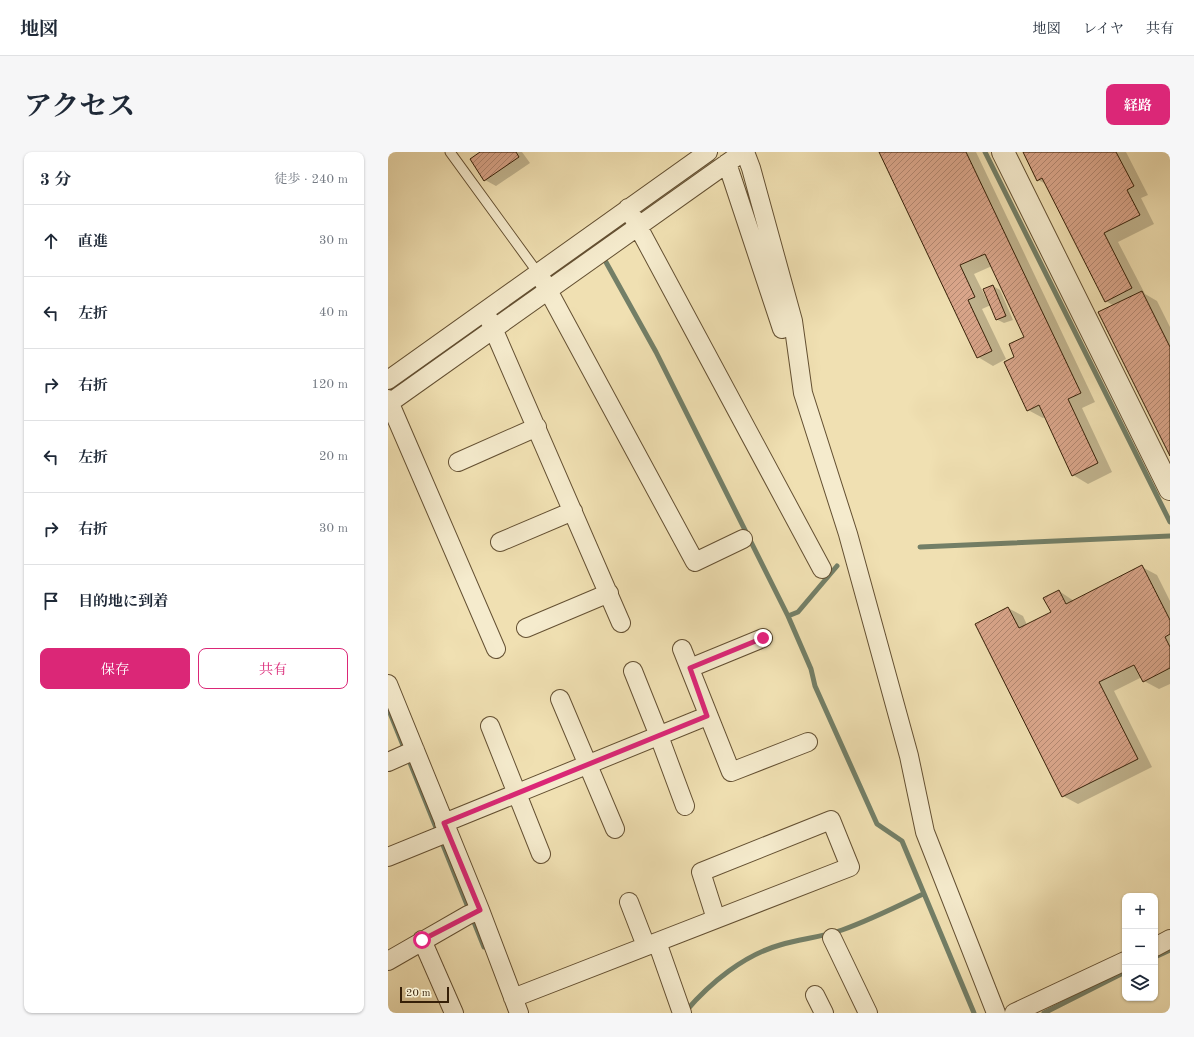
<!DOCTYPE html>
<html lang="ja">
<meta charset="utf-8">
<style>
:root{--surface:#fff;--page:#f6f6f7;--text:#1f2937;--muted:#747a83;--line:#e0e1e3;--accent:#db2777}
body{margin:0;font-family:"Old Standard TT","Noto Serif JP",serif;background:var(--page);color:var(--text)}
.controls{position:absolute;right:12px;bottom:12px;display:grid;overflow:hidden;border-radius:8px;box-shadow:0 1px 3px #0004}
.controls button{width:36px;height:36px;display:grid;place-items:center;padding:0;border:0;border-bottom:1px solid var(--line);background:var(--surface);color:var(--text);font:20px sans-serif}
.scale{position:absolute;left:12px;bottom:10px;width:49px;box-sizing:border-box;padding-left:4px;border:2px solid #362008;border-top:0;font-size:11px;line-height:14px;white-space:nowrap;color:#362008;-webkit-text-stroke:3px #f5ebcd;paint-order:stroke}
.stop{position:absolute;width:12px;height:12px;margin:-9px;border:3px solid #db2777;border-radius:50%;background:#fff}
.stop.end{background:#db2777;border-color:#fff;box-shadow:0 1px 4px #0008}
.list{margin:0;padding:0;list-style:none}
h2{display:flex;justify-content:space-between;align-items:center;height:52px;margin:0;padding:0 16px;font-size:17px}
h2 small{font-size:13px;font-weight:400;color:var(--muted)}
.list li{display:grid;grid-template-columns:26px 1fr auto;gap:12px;align-items:center;box-sizing:border-box;height:72px;padding:0 16px;border-top:1px solid var(--line)}
.list b{display:block;font-size:15px;white-space:nowrap}
.list em{font-size:13px;font-style:normal;color:var(--muted)}
.actions{display:flex;gap:8px;padding:12px 16px}
.actions a{flex:1;padding:9px 0;border:1px solid var(--accent);border-radius:8px;text-align:center;font-size:14px;color:var(--accent)}
.actions .main{background:var(--accent);color:#fff}
.icon{flex:none;width:22px;height:22px;fill:none;stroke:currentColor;stroke-width:2;stroke-linecap:round;stroke-linejoin:round}
.map{position:relative;flex:none;width:782px;height:861px;overflow:hidden;border-radius:8px}
header{display:flex;align-items:center;gap:24px;box-sizing:border-box;height:56px;padding:0 20px;background:var(--surface);border-bottom:1px solid var(--line)}
header strong{font-size:19px}
nav{display:flex;gap:22px;margin-inline-start:auto;font-size:14px}
.intro{display:flex;align-items:center;justify-content:space-between;box-sizing:border-box;height:96px;padding:0 24px}
h1{margin:0;font-size:28px}
.button{padding:10px 18px;border-radius:8px;background:var(--accent);color:#fff;font-size:14px;font-weight:700}
main{display:flex;gap:24px;padding:0 24px}
aside{flex:1;background:var(--surface);border-radius:8px;box-shadow:0 1px 3px #0004}
.map>svg:first-child{display:block}
.shadow{fill:#0003}
.lines{fill:none;stroke-linecap:round;stroke-linejoin:round}
.stream{stroke:#737f67;stroke-width:5}
.building{fill:url(#building-hatch);stroke:#362008}
.service-casing{stroke:#645032;stroke-width:11}
.minor-casing{stroke:#645032;stroke-width:20}
.tertiary-casing{stroke:#645032;stroke-width:24}
.service{stroke:#f5ebcd;stroke-width:9}
.minor{stroke:#f5ebcd;stroke-width:18}
.tertiary{stroke:#f5ebcd;stroke-width:22}
.route{stroke:#db2777;stroke-width:5}
</style>
<header>
<strong>地図</strong>
<nav><a>地図</a><a>レイヤ</a><a>共有</a></nav>
</header>
<div class="intro"><h1>アクセス</h1><a class="button">経路</a></div>
<main>
<aside>
<h2>3 分<small>徒歩 · 240 m</small></h2>
<ul class="list">
<li><svg class="icon" aria-label="ahead" viewBox="0 0 24 24"><path d="M12 20V5M6 11l6-6 6 6"/></svg><div><b>直進</b></div><em>30 m</em></li>
<li><svg class="icon" aria-label="left" viewBox="0 0 24 24"><path d="M17 20v-9H6M10 6l-5 5 5 5"/></svg><div><b>左折</b></div><em>40 m</em></li>
<li><svg class="icon" aria-label="right" viewBox="0 0 24 24"><path d="M7 20v-9h11M14 6l5 5-5 5"/></svg><div><b>右折</b></div><em>120 m</em></li>
<li><svg class="icon" aria-label="left" viewBox="0 0 24 24"><path d="M17 20v-9H6M10 6l-5 5 5 5"/></svg><div><b>左折</b></div><em>20 m</em></li>
<li><svg class="icon" aria-label="right" viewBox="0 0 24 24"><path d="M7 20v-9h11M14 6l5 5-5 5"/></svg><div><b>右折</b></div><em>30 m</em></li>
<li><svg class="icon" aria-label="arrive" viewBox="0 0 24 24"><path d="M6 21V4h12l-3 4 3 4H6"/></svg><div><b>目的地に到着</b></div></li>
</ul>
<div class="actions"><a class="main">保存</a><a>共有</a></div>
</aside>
<div class="map">
<svg width="782" height="861" viewBox="0 0 782 861">
<defs>
<pattern id="building-hatch" width="6" height="6" patternUnits="userSpaceOnUse"><rect width="6" height="6" fill="#d9a58a"/><path d="M-1 1l2-2M0 6l6-6M5 7l2-2" fill="none" stroke="#b1866f"/></pattern>
</defs>
<rect width="100%" height="100%" fill="#f0e0b2"/>
<filter id="stains"><feTurbulence type="fractalNoise" baseFrequency=".005" numOctaves="4"/><feColorMatrix values="0 0 0 0 .2 0 0 0 0 .09 0 0 0 0 .02 0 0 0 .5 -.17"/></filter>
<radialGradient id="worn" r=".72"><stop offset=".6" stop-color="#630" stop-opacity="0"/><stop offset="1" stop-color="#630" stop-opacity=".3"/></radialGradient>
<path class="shadow" d="M94,0H134L142,11L108,34L97,28Z
M492,0H588L707,250L694,256L724,320L700,332L685,323L657,265L655,266L640,258L628,206L638,185L604,114L586,122L599,148L605,134L612,138L625,168L616,171L608,167L603,153L594,157L618,207L605,214L590,205Z
M636,0H738L760,43L753,46L766,72L730,90L757,142L769,149L782,175V302L726,154L718,149L658,32L650,28Z
M754,415L769,423L782,449V532L771,537L756,529L754,525L726,539L764,615L690,652L675,644L620,456L635,464L639,473L664,461L671,439L686,449Z"/>
<g class="lines">
<path class="stream" d="M597,0L782,370
M214,103L268,200L400,464L423,517L427,534L489,672L514,689L586,861
M0,241L24,224
M532,395L782,384
M400,464L410,460L449,414
M0,556L96,795
M767,805L782,798
M298,859C322,831 356,803 392,793C412,787 434,785 454,778C482,768 508,755 535,742
M656,861L737,820"/>
</g>
<path class="building" d="M92,0H128L131,5L96,29L82,7Z
M491,0H578L693,241L680,247L710,311L684,324L651,253L639,259L616,210L626,205L621,192L636,185L597,102L572,113L587,145L580,148L604,199L589,206Z
M635,0H728L746,34L739,38L752,63L716,81L744,136L717,150L654,26L649,29Z
M605,133L618,164L608,168L595,137Z
M754,139L782,195V304L710,160Z
M754,413L782,468V482L777,485L782,495V516L755,530L746,513L711,530L750,607L674,645L587,472L620,455L631,476L663,460L655,446L671,438L678,452Z"/>
<g class="lines">
<g class="service-casing">
<path id="service" d="M62,0L150,121"/>
</g>
<g class="minor-casing">
<path id="minor" d="M357,0L363,16L405,169L415,241L460,382L521,604L537,680L608,861
M339,11L394,177
M240,56L434,417
M155,129L307,410L355,387
M101,167L233,471
M0,228L320,0
M0,247L108,497
M0,252L355,0
M70,310L149,275
M112,390L185,359
M138,476L221,441
M294,497L343,620L420,590
M302,516L375,486
M245,519L271,584L297,654
M0,532L92,758L131,861
M172,547L227,677
M102,574L153,702
M0,610L27,598
M56,671L319,564
M0,705L59,681
M241,750L258,794
M444,786L480,861
M34,788L66,861
M269,790L294,861
M767,795L782,787
M0,809L80,763L92,758
M427,843L436,861
M125,846L462,715L443,668L313,720L328,767
M626,861L737,809"/>
</g>
<g class="tertiary-casing">
<path id="tertiary" d="M615,0L782,337"/>
</g>
<use href="#service" class="service"/>
<use href="#minor" class="minor"/>
<use href="#tertiary" class="tertiary"/>
</g>
<g class="lines">
<path class="route" d="M34,788L92,758L56,671L319,564L302,516L375,486"/>
</g>
<rect width="100%" height="100%" filter="url(#stains)"/>
<rect width="100%" height="100%" fill="url(#worn)"/>
</svg>
<div class="controls">
<button>+</button>
<button>−</button>
<button><svg class="icon" aria-label="layers" viewBox="0 0 24 24"><path d="M12 4l9 5-9 5-9-5zM3 14l9 5 9-5"/></svg></button>
</div>
<div class="scale">20 m</div>
<div class="stop" style="left:34px;top:788px"></div>
<div class="stop end" style="left:375px;top:486px"></div>
</div>
</main>
